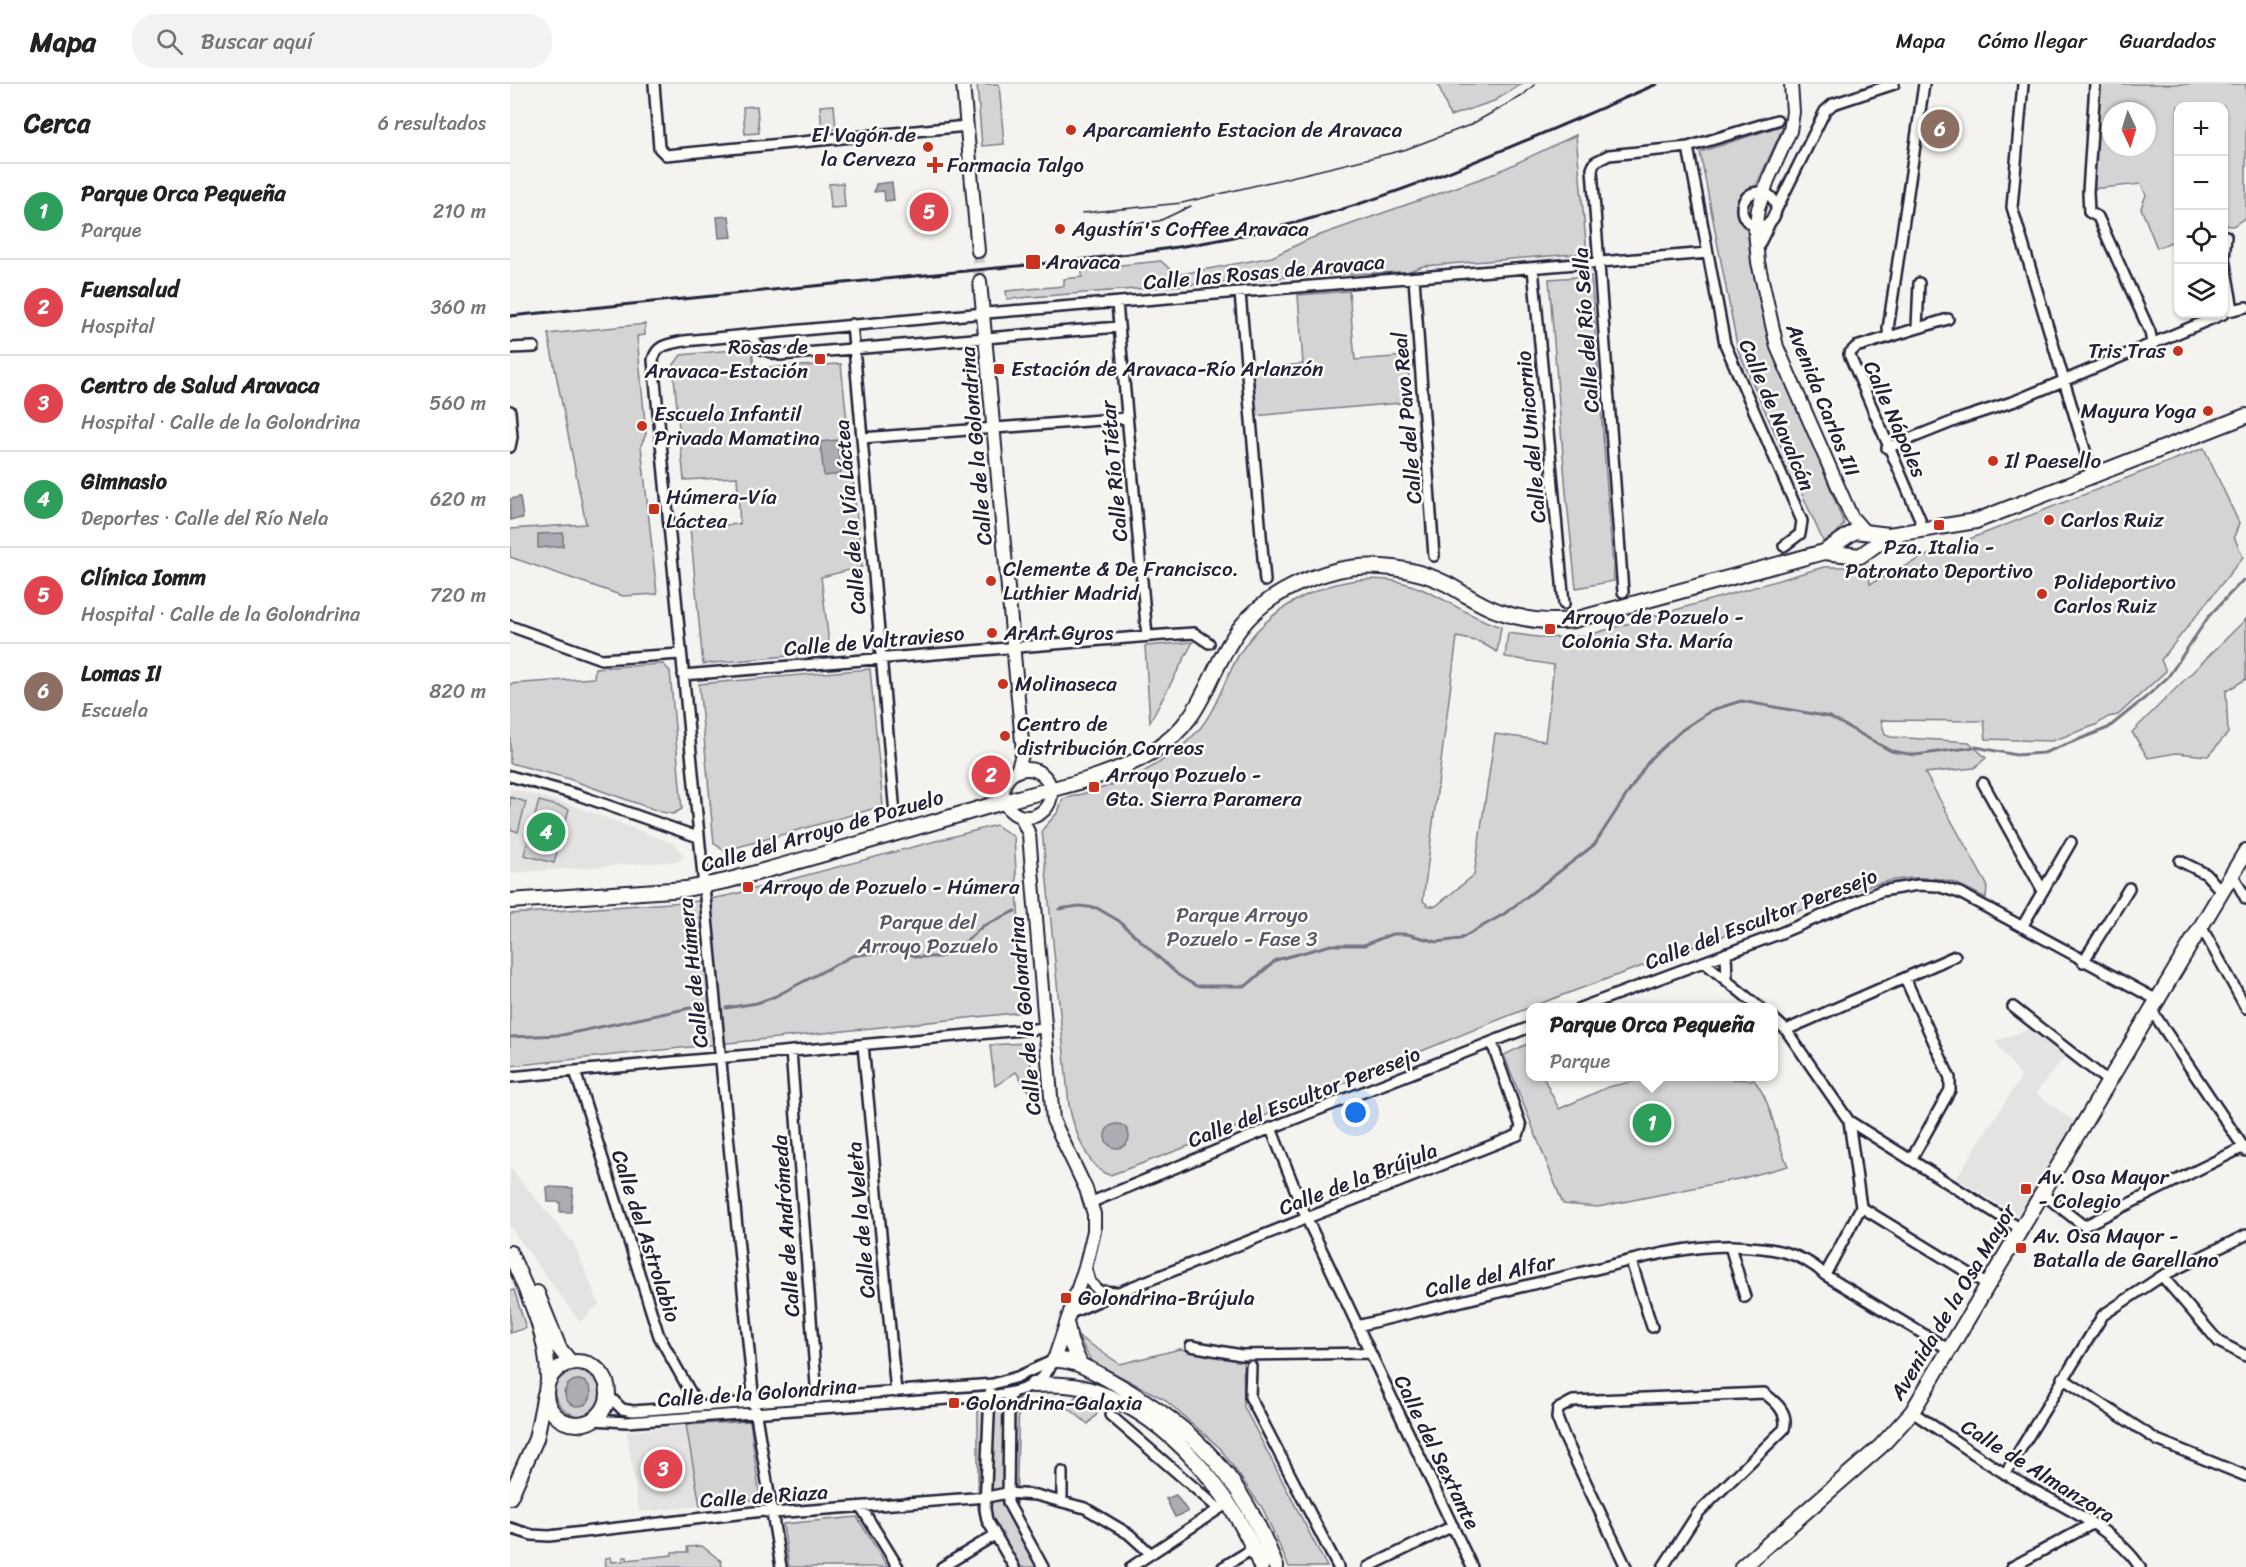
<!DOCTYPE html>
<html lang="es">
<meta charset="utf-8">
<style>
:root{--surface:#fff;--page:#f2f2f2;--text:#222;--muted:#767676;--line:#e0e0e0;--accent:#c8321e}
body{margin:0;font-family:Sriracha,sans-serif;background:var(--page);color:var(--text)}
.controls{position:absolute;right:18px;top:18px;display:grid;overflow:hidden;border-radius:12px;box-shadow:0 2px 4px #0004}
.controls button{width:54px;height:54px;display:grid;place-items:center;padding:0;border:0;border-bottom:2px solid var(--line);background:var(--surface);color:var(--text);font:30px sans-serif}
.compass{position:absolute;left:1592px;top:18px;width:54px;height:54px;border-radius:50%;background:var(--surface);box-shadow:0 2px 4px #0004;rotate:176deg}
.you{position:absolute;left:846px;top:1029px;width:21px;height:21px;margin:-15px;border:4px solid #fff;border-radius:50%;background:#1a73e8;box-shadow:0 0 0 9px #1a73e833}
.badge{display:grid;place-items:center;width:39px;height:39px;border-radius:50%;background:var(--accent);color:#fff;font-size:20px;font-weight:700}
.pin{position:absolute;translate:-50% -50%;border:3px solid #fff;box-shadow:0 2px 6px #0006}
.popup{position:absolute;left:1016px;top:919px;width:252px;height:78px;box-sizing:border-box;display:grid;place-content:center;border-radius:12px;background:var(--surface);filter:drop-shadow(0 2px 4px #0005);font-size:20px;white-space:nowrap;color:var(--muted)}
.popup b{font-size:22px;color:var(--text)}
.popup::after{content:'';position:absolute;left:50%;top:100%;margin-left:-12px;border:12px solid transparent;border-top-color:var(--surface)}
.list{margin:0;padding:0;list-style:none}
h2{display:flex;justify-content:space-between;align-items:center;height:78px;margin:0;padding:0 24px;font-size:26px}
h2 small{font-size:20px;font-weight:400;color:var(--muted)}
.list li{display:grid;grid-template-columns:39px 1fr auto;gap:18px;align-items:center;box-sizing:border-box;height:96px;padding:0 24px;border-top:2px solid var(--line)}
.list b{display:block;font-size:22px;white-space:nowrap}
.list p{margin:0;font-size:20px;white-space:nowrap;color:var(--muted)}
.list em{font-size:20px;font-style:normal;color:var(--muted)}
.icon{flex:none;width:33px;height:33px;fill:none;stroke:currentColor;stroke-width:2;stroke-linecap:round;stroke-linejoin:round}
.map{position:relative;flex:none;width:1736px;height:1483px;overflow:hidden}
header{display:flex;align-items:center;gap:36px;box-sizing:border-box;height:84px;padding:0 30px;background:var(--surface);border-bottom:2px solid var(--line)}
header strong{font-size:28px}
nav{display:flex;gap:33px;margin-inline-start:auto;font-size:21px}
.search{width:420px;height:54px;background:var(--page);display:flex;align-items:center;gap:15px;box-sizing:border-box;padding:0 21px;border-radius:24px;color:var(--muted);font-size:22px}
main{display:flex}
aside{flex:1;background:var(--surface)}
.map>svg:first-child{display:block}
.built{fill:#e4e3e2}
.green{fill:#d5d4d5;stroke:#7c7b88;stroke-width:1.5;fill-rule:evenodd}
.water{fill:#acacb2;stroke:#757582;stroke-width:1.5}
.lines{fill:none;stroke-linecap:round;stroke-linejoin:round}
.stream{stroke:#757582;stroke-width:3}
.tertiary-tunnel{stroke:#cac9cb;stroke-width:12;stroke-dasharray:12 6;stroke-linecap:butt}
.minor-casing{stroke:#22223b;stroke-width:14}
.tertiary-casing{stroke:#22223b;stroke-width:16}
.secondary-casing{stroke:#22223b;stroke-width:18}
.minor{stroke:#fdfcf7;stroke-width:9}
.tertiary{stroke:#fdfcf7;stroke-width:12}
.secondary{stroke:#fdfcf7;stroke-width:14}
.tram{stroke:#22223b;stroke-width:1.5}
.rail{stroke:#22223b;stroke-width:3}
.poi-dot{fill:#c8321e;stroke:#fdfcf7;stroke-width:2}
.labels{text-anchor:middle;stroke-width:5;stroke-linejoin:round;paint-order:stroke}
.poi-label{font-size:21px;fill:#22223b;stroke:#fdfcf7;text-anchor:start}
.street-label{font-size:21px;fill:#22223b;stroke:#fdfcf7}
.park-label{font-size:21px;fill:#585769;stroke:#fdfcf7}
</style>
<header>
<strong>Mapa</strong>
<div class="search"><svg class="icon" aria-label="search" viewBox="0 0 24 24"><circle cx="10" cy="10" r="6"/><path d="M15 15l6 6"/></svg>Buscar aquí</div>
<nav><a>Mapa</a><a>Cómo llegar</a><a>Guardados</a></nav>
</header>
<main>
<aside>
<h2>Cerca<small>6 resultados</small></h2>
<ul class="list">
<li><span class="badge" style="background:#2e9e5b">1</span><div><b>Parque Orca Pequeña</b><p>Parque</p></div><em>210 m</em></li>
<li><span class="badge" style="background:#e0444e">2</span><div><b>Fuensalud</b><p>Hospital</p></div><em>360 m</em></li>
<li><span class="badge" style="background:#e0444e">3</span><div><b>Centro de Salud Aravaca</b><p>Hospital · Calle de la Golondrina</p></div><em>560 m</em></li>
<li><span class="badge" style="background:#2e9e5b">4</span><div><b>Gimnasio</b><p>Deportes · Calle del Río Nela</p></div><em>620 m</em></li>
<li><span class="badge" style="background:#e0444e">5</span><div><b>Clínica Iomm</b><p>Hospital · Calle de la Golondrina</p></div><em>720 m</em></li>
<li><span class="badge" style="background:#8d6e63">6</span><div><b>Lomas II</b><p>Escuela</p></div><em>820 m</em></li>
</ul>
</aside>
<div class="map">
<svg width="1736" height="1483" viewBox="0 0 1736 1483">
<rect width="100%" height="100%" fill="#f4f3ef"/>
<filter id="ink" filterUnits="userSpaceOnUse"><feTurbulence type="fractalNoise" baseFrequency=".0167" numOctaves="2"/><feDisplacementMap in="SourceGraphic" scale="12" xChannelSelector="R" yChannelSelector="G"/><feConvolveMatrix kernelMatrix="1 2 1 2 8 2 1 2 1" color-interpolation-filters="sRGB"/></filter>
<g filter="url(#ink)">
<path class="built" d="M0,704L68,723L164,760L174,771L169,777L0,789Z
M1523,944L1557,970L1526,1009L1566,1039L1511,1129L1505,1130L1446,1094L1511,993L1485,957Z
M0,1084L64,1160L89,1220L70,1238L0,1143Z
M176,1341L190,1422L129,1428L117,1348Z"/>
<path class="green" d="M467,0H489L494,60L472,62Z
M928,0H1012L984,17L940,32Z
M1589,0H1736V133L1723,142L1714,141V22H1668V155L1647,164L1631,124L1636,111L1631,100L1581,105ZM1601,27H1637V63H1601Z
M324,21L326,45L312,46L310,22Z
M247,22L249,49L235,50L233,23Z
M1274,41L1246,102L1232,109L1226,121L1228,134L1236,143L1258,256L1291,328L1334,440L1320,457H1313L1228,266L1190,68Z
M1066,51L1077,169L913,182L897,188L806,191L497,215L496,207L554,202V195L572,193V185L651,177L666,191L762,173L799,155L981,91Z
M333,99L335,123L321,124L319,100Z
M1081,192L1104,497L1066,504L1056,408L1039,195Z
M839,207L845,276L897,272L901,318L743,332L739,285L793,280L788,211Z
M135,240V251L127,252L136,350L131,361L147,510L113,512L0,473V445L76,440L38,250Z
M242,264L244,284L331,280L352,483L311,493L320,568L193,580L180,443L230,440L227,393L174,396L163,282L171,271Z
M1694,364L1729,439L1724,453L1733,473L1651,576L1656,587L1608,631L1598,633L1586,641L1542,657L1476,655L1474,637L1371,636L1375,651L1381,653L1459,658L1476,674L1464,684L1415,689L1477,801L1476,814C1465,809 1454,802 1442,798C1387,782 1324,815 1273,833L1268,830C1186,864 1103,892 1021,923C882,977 742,1041 600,1091C578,1087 563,1042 559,1021L532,746L548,728L553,715C605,702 648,688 686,649C707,626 714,595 730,569C760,521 821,490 878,496C921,501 951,531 991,543L987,568L970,558L947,553L913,817L919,822H926L964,791L985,650L1035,657L1044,581L995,573L998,549L1035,554L1075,552L1314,483H1358L1360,500L1413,473Z
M1736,535V595L1716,607L1718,649L1698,672L1666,669L1638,674L1622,648Z
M683,558L640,638L635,562Z
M153,580L160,587L172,725L163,730L151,728L56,694L0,679V600L84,594L85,584Z
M360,585L373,722L214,767L204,759L189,600Z
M0,713L16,718L8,748L0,745Z
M29,717L59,725L44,779L14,771Z
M486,741L504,753L514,928L0,982V830L190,817L221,811Z
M516,959L519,962L524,1010H521L506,988L485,1002L480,961Z
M1017,960L1020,967V992L1033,993L1049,1025L1098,1003L1143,993L1244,996C1263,1019 1265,1055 1278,1082L1233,1094L1088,1123L1053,1120L994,971Z
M4,1206L16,1244L0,1249V1207Z
M568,1252L610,1280L670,1265L733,1275L734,1323L817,1483H779L753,1425L710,1364L654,1315L581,1277Z
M66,1287C81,1288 94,1298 89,1315C77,1362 11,1300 66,1287ZM70,1296L80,1314L74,1321L54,1308L62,1298Z
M566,1312L587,1330L578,1340L557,1323Z
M509,1314L506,1426L539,1483H498L471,1437L468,1424V1319Z
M240,1337L250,1415L190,1422L176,1341Z
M347,1433L378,1483H279L273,1440Z
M192,1462L211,1477L212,1483H96L95,1474L101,1473L102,1478L113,1477V1473H117V1476L162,1471V1468H178L177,1463Z"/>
<path class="water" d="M382,98L384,116L375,117L374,107L364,108L366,100Z
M219,132L222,153L209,154L207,133Z
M327,356L331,390L314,392L310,358Z
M10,413L13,434L0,436V415Z
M53,449V462L28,464V450Z
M595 1052a12 12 0 1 1 24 0a12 12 0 1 1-24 0Z
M37,1103L63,1104L61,1128H50V1118H38Z
M55 1309a13 13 0 1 1 26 0a13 13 0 1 1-26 0Z
M666,1411L678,1428L665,1433L656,1415Z"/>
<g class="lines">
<path class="stream" d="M549,825L569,822L587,824L609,837L668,891L686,902H736L766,876L821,861H854L882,850H897L927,858L950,855L994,830L1084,761L1140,675L1172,646L1202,626L1231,617L1320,633L1381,667L1405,671L1466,663L1506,671L1534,669L1598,644L1635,614L1658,593L1699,532L1733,496
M216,924L247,919L266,912L342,872L385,866L409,873H429L443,869L473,842L505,827
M0,953L52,951L180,924H196"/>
<path class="tertiary-tunnel" d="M468,167L470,197"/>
<g class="minor-casing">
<path id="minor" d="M144,0L149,64L156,71L457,42
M1513,0L1502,123L1583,393
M1585,0L1578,108L1579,128L1588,133L1640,248L1642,259
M1178,63L1215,260L1292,437L1290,450L1274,462
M1232 125a17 17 0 1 1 34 0a17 17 0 1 1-34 0Z
M1716,152L1714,175L1723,225
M1247,165L1315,27L1323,20L1384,0
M1023,184L1054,520
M904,194L924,472
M730,209L755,497
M607,219L637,552
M1718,227L1736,223
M342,240L385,730
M1407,244L1409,199
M241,251L251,265L270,271L609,243
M1379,252L1378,245L1414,0
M0,264L24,263
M0,327L2,353L0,363
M352,354L617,334
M1377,364L1447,336L1505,317L1713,230
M1409,446L1410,435L1339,270L1346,263L1438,235
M1113,508L1082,85L1085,78L1099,71L1178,63L1267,36
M0,542L91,575L171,570
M173,591L653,551L684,549L699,559
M0,692L68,711L188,753
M1473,699L1533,807
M1670,777L1696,790L1713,809
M1723,791L1736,815
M1512,843L1561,758
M1692,844L1736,924
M1216,869L1217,895
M1194,878L1250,924
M1573,878L1619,804
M1395,894L1440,994V1006L1402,1074
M1503,923L1599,998
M1070,924L1266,851L1371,807L1408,801L1427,802L1450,809L1649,917
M1642,927L1736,1067
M1264,935L1276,946L1339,1037L1351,1123L1315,1191
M1276,946L1445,872
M353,961L386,1308
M281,967L307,1314
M65,987L149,1252L188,1322
M0,993L535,944
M1339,1037L1511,1145
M761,1044L796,1133L962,1483
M1533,1110L1574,1142L1734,1063
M582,1118L761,1044L1020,943
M1351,1123L1478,1201
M1220,1162L1235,1213
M1121,1177L1142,1243
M576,1183L580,1198L589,1207L607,1208
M1652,1192L1709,1258L1736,1272
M561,1229L609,1208L1008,1051L1011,1042L982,959
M847,1242C921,1225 995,1207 1069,1189C1116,1178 1173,1161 1222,1162C1256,1163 1290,1166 1315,1191L1440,1266
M681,1262L731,1271L860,1269
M741,1282L740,1313L828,1483
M1552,1294L1647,1356L1736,1392
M480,1308L475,1425L477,1436L504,1483
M502,1309L499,1315L498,1419L533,1483
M98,1311L112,1325L123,1327L483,1300L507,1293L544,1276
M1402,1328C1433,1348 1463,1370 1494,1389C1536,1416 1602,1440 1630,1483
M600,1331L709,1425
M83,1336L117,1338L480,1312C508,1308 531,1304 544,1276
M552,1388V1416
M1495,1390L1593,1231L1652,1192L1736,1151
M351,1423L388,1483
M0,1444L22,1451L39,1452L253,1427L263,1429L477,1413L497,1409L526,1411L575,1424L619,1450L641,1470
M271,1483L244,1319L143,276C147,260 160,260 174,257L453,231L1198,169
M432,1483L485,1451
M621,1483L712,1423
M713,1483L744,1464
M858,1483L943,1442
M1116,1483L1054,1352L1047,1334L1048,1325L1063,1317L1254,1309C1266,1318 1279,1329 1274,1345L1188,1429L1153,1483
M1502,1483L1582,1440"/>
</g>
<g class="tertiary-casing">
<path id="tertiary" d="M453,0L468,167
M1281,0L1283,28L1280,47L1258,96L1248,125L1245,147L1248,178L1267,263L1341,432L1353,446
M470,197L511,647L513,668L507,687
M493 709a24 24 0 1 1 48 0a24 24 0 1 1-48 0Z
M511,733L519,750L543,1036L576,1105L584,1130V1147L576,1180L544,1276"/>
</g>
<g class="secondary-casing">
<path id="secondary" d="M1314,468L1350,472L1378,452
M0,817L176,805L216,797C307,773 396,746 486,720C537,705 596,696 642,668C696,635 696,589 730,544C754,513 792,495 828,486C862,478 906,484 937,500C954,509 970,521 988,527C1013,536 1038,539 1064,536L1314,468L1345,447L1379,451L1466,437L1736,332
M0,1169C18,1210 39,1252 38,1298
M27,1209L49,1264L61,1279
M557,1242L560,1257L570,1280
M544,1276C566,1275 584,1288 603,1298C687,1345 732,1393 766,1483
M36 1309a31 31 0 1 1 62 0a31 31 0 1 1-62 0Z
M523,1301C545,1300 566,1300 587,1308C662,1335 723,1410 751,1483
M0,1413L26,1355L35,1310
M1232,1483L1371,1362L1402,1328L1736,767"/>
</g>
<use href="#minor" class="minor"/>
<use href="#tertiary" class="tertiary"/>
<use href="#secondary" class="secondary"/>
<path class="tram" d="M572,129L672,119L894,66L960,41L1012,12L1025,0
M573,145L649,137L681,122"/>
<path class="rail" d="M0,232C145,217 291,204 436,189C546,178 657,170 765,144C898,111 1022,54 1147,0"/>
</g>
</g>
<g class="poi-dot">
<circle cx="561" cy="46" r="6"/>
<circle cx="418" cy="63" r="6"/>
<path d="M422 72h6v6h6v6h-6v6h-6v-6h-6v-6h6z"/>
<circle cx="550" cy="145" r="6"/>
<rect x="515" y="170" width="16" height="16" rx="3"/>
<circle cx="1668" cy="267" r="6"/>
<rect x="304" y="269" width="12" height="12" rx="3"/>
<rect x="483" y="279" width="12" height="12" rx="3"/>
<circle cx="1698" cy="327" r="6"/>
<circle cx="132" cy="342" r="6"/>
<circle cx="1483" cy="377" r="6"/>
<rect x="138" y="419" width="12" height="12" rx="3"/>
<circle cx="1539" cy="436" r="6"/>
<rect x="1423" y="435" width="12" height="12" rx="3"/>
<circle cx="481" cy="497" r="6"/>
<circle cx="1532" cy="510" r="6"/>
<rect x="1034" y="539" width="12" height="12" rx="3"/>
<circle cx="482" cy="549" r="6"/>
<circle cx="493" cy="600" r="6"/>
<circle cx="495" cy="652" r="6"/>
<rect x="578" y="697" width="12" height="12" rx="3"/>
<rect x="232" y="797" width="12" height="12" rx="3"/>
<rect x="1510" y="1099" width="12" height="12" rx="3"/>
<rect x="1505" y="1158" width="12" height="12" rx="3"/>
<rect x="550" y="1208" width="12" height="12" rx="3"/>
<rect x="438" y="1313" width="12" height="12" rx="3"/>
</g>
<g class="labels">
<g class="poi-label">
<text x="573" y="53">Aparcamiento Estacion de Aravaca</text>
<text x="406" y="58" text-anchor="end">El Vagón de<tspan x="406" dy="24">la Cerveza</tspan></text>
<text x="437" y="88">Farmacia Talgo</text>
<text x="562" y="152">Agustín's Coffee Aravaca</text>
<text x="536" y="185">Aravaca</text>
<text x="298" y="270" text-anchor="end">Rosas de<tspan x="298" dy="24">Aravaca-Estación</tspan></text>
<text x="1656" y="274" text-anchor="end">Tris Tras</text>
<text x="501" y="292">Estación de Aravaca-Río Arlanzón</text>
<text x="1686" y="334" text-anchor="end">Mayura Yoga</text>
<text x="144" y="337">Escuela Infantil<tspan x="144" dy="24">Privada Mamatina</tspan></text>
<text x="1495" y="384">Il Paesello</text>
<text x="156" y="420">Húmera-Vía<tspan x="156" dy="24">Láctea</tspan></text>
<text x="1551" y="443">Carlos Ruiz</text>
<text x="1429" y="470" text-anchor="middle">Pza. Italia -<tspan x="1429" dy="24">Patronato Deportivo</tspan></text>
<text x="493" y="492">Clemente &amp; De Francisco.<tspan x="493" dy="24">Luthier Madrid</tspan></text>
<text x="1544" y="505">Polideportivo<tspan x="1544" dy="24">Carlos Ruiz</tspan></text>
<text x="1052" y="540">Arroyo de Pozuelo -<tspan x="1052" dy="24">Colonia Sta. María</tspan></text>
<text x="494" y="556">ArArt Gyros</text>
<text x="505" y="607">Molinaseca</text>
<text x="507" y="647">Centro de<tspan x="507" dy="24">distribución Correos</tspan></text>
<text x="596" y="698">Arroyo Pozuelo -<tspan x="596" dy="24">Gta. Sierra Paramera</tspan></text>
<text x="250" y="810">Arroyo de Pozuelo - Húmera</text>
<text x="1528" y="1100">Av. Osa Mayor<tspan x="1528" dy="24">- Colegio</tspan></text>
<text x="1523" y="1159">Av. Osa Mayor -<tspan x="1523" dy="24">Batalla de Garellano</tspan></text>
<text x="568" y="1221">Golondrina-Brújula</text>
<text x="456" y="1326">Golondrina-Galaxia</text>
</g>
<g class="street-label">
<text transform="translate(754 188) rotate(-5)" y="7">Calle las Rosas de Aravaca</text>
<text transform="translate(1076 246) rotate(-94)" y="7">Calle del Río Sella</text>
<text transform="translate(1313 316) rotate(68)" y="7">Avenida Carlos III</text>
<text transform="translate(1267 331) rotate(67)" y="7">Calle de Navalcán</text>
<text transform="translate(897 334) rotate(-95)" y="7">Calle del Pavo Real</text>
<text transform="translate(1385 335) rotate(66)" y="7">Calle Nápoles</text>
<text transform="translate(1021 353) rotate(-95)" y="7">Calle del Unicornio</text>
<text transform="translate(466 362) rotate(-95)" y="7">Calle de la Golondrina</text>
<text transform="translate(604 387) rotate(-95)" y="7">Calle Río Tiétar</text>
<text transform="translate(340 433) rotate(-95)" y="7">Calle de la Vía Láctea</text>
<text transform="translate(364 557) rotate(-5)" y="7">Calle de Valtravieso</text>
<text transform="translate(312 747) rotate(-16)" y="7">Calle del Arroyo de Pozuelo</text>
<text transform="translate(1251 835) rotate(-21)" y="7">Calle del Escultor Peresejo</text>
<text transform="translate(183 889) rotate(-96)" y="7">Calle de Húmera</text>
<text transform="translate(515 932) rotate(-95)" y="7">Calle de la Golondrina</text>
<text transform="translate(794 1013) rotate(-21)" y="7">Calle del Escultor Peresejo</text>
<text transform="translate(848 1095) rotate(-21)" y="7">Calle de la Brújula</text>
<text transform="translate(351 1136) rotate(-95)" y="7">Calle de la Veleta</text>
<text transform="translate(276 1142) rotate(-94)" y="7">Calle de Andrómeda</text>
<text transform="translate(136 1152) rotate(72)" y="7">Calle del Astrolabio</text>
<text transform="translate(980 1192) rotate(-13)" y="7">Calle del Alfar</text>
<text transform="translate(1443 1218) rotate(-59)" y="7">Avenida de la Osa Mayor</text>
<text transform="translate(247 1309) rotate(-4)" y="7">Calle de la Golondrina</text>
<text transform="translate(927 1368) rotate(64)" y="7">Calle del Sextante</text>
<text transform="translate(1528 1387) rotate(32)" y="7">Calle de Almanzora</text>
<text transform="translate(254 1412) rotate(-4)" y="7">Calle de Riaza</text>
</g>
<g class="park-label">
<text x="732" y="838">Parque Arroyo<tspan x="732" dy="24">Pozuelo - Fase 3</tspan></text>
<text x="418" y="845">Parque del<tspan x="418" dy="24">Arroyo Pozuelo</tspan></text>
</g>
</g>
</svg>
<div class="controls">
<button>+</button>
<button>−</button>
<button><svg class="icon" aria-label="locate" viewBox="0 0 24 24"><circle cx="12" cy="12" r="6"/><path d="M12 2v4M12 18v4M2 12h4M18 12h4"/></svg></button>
<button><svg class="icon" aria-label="layers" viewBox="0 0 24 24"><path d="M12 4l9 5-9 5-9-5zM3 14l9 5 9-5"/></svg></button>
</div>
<svg class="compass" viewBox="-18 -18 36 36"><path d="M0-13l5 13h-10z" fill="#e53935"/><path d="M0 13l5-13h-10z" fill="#767676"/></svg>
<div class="you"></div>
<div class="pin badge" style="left:1142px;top:1039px;background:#2e9e5b">1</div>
<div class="popup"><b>Parque Orca Pequeña</b>Parque</div>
<div class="pin badge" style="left:481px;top:691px;background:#e0444e">2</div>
<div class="pin badge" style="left:153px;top:1385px;background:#e0444e">3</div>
<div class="pin badge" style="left:36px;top:748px;background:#2e9e5b">4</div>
<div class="pin badge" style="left:419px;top:128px;background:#e0444e">5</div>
<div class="pin badge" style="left:1430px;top:45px;background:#8d6e63">6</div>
</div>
</main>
